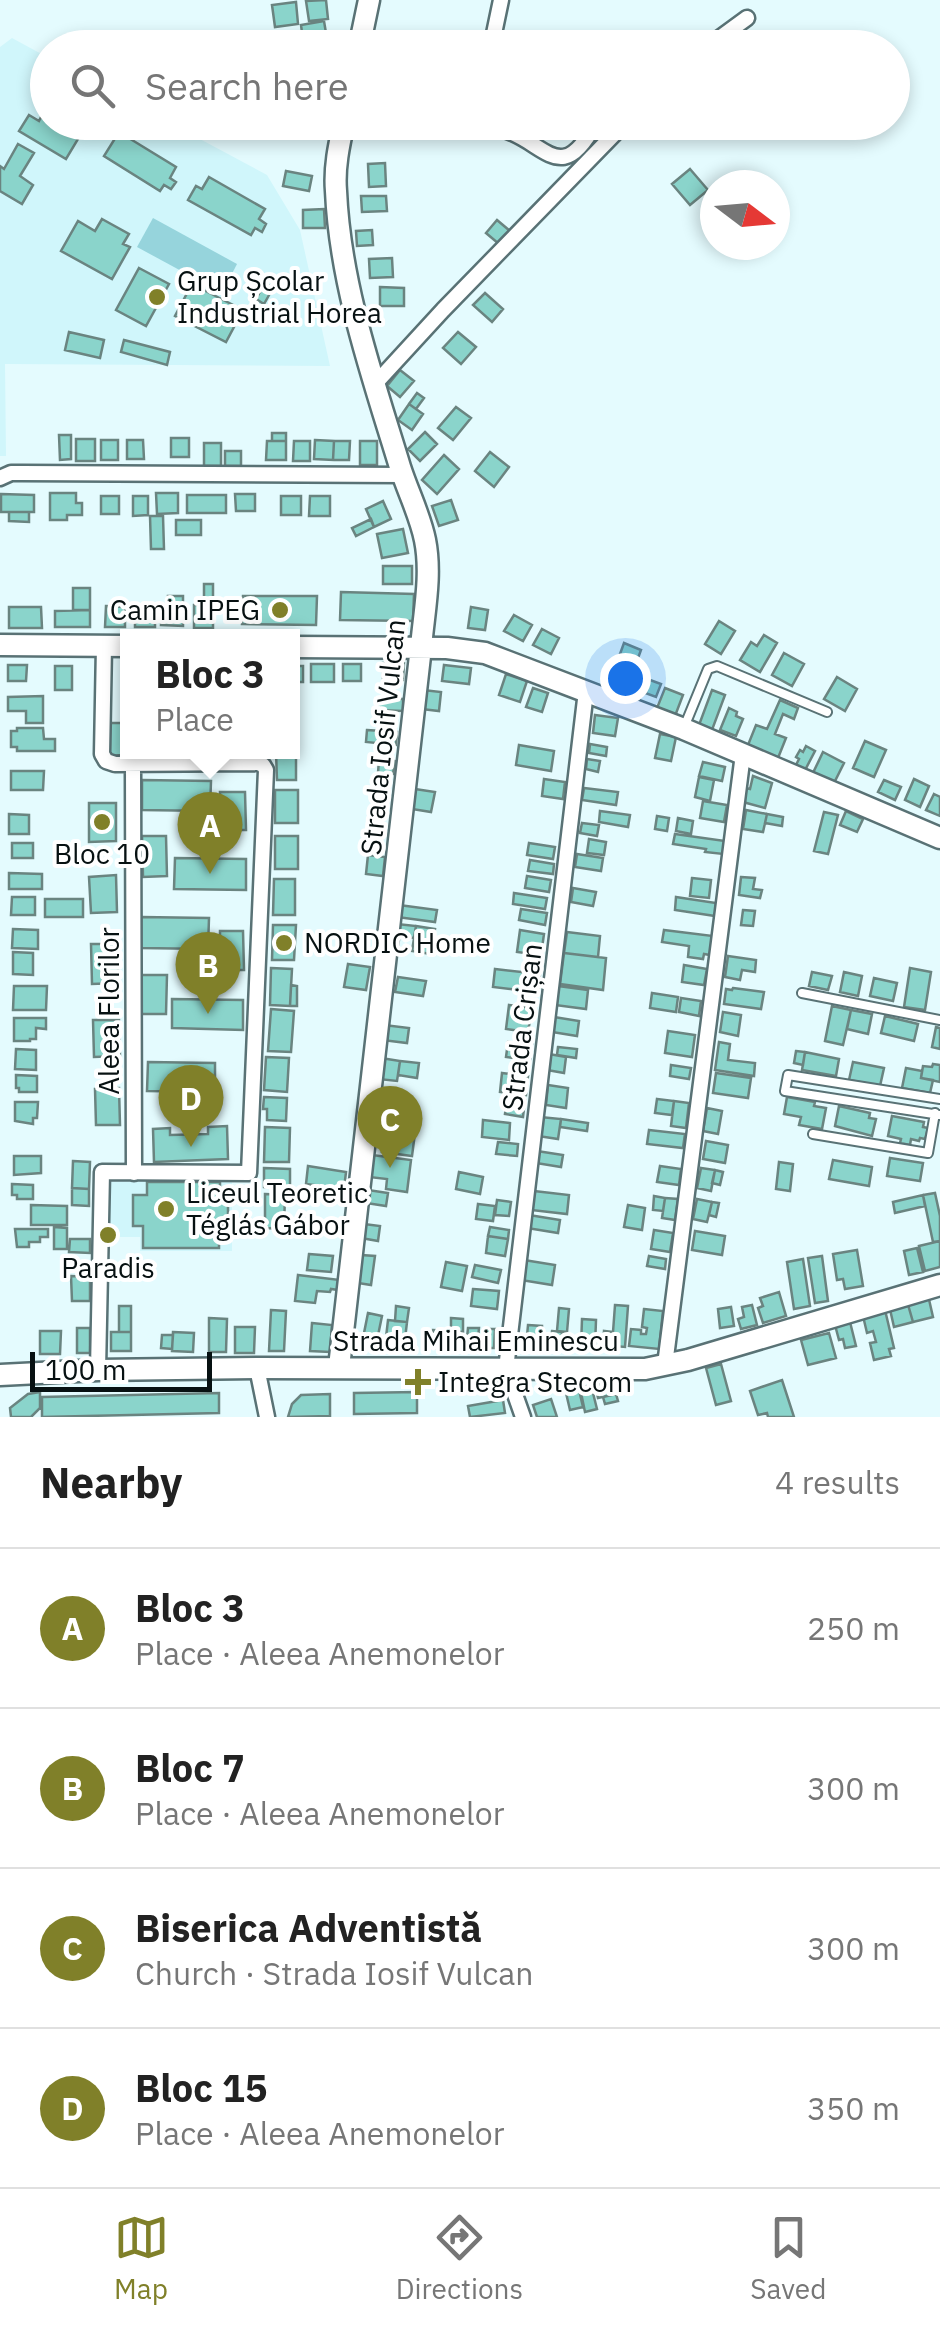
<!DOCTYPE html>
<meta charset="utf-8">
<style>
:root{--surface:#fff;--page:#f2f2f2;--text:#222;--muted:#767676;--line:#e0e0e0;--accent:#808029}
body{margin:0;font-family:"IBM Plex Sans",sans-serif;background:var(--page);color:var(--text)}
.compass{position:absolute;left:700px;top:170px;width:90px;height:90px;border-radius:50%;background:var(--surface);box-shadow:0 5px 15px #0003;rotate:106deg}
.scale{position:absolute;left:30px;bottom:25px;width:182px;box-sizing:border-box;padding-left:10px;border:5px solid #071112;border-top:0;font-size:28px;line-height:35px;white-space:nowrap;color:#071112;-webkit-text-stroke:8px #fff;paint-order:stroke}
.you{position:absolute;left:625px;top:678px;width:35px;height:35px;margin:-25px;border:8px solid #fff;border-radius:50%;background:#1a73e8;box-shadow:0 0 0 15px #1a73e833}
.badge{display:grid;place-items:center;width:65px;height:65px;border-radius:50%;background:var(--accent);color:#fff;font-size:32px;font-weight:700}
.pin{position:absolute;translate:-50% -82px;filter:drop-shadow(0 2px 5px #0008)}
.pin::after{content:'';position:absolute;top:52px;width:35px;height:30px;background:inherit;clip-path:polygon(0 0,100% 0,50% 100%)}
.popup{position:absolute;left:120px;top:629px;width:180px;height:130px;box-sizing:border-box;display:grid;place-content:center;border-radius:0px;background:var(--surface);filter:drop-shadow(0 2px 8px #0005);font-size:32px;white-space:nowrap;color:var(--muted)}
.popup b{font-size:38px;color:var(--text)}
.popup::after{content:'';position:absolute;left:50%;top:100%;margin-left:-20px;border:20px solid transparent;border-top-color:var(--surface)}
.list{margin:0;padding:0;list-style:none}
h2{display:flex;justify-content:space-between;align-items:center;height:130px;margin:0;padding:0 40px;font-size:42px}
h2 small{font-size:32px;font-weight:400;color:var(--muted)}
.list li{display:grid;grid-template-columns:65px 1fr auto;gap:30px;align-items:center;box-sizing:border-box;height:160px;padding:0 40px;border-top:2px solid var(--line)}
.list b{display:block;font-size:38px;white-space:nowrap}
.list p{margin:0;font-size:32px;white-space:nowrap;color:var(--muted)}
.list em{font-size:32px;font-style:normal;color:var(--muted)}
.icon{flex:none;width:55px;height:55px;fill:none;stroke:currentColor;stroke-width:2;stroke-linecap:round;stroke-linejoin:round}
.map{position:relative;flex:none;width:940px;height:1417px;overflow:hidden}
.search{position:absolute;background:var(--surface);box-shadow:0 5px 15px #0003;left:30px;right:30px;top:30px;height:110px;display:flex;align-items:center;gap:25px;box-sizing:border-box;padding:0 35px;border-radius:55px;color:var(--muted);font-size:38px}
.sheet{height:770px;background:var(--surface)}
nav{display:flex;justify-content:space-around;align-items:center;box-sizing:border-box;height:140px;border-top:2px solid var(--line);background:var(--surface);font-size:28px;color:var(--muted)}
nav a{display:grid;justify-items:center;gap:5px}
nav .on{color:var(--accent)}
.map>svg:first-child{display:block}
.built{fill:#d0f6fb}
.green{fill:#96d4dc}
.building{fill:#8ad4cb;stroke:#6a8480;stroke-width:2.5}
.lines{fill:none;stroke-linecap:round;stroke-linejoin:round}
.lane-casing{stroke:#597275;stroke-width:12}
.street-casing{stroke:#597275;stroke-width:19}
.secondary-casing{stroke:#597275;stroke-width:25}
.lane{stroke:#fff;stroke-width:8}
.street{stroke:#fff;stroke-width:14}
.secondary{stroke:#fff;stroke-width:20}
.poi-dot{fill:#808029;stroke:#fff;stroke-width:4}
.labels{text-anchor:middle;stroke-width:8;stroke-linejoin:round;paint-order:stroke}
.poi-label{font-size:28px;fill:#071112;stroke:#fff;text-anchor:start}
.street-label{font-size:28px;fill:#071112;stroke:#fff}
</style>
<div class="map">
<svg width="940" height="1417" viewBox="0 0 940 1417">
<rect width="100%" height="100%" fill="#e4fbfe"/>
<path class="built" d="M12,38L47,57L48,122L170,123L267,175L300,230L330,366L5,364L6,456H0V47Z
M100,1180H232V1251H140V1237H100Z"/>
<path class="green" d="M153,218L237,264L222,293L137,247Z"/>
<path class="building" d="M326,0L328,19L309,21L306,1Z
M296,2L298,24L275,27L272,5Z
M324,21L328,45L304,48L301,25Z
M781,37L783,48H755L753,42Z
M29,115L39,121L41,117L78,139L66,159L19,131Z
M547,122H566L562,137L545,132Z
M119,132L176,167L170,178L176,182L171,189L164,185L160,191L104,156Z
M18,144L34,153L20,176L33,185L22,204L0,191V166L4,169Z
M385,163L386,186L369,187L368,164Z
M690,169L708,190L690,205L672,184Z
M286,171L312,176L309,191L283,186Z
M209,177L265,209L259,219L266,224L262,232L255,228L251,235L188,200L196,186L202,189Z
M361,196H386L387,211L362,212Z
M324,209L325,228H303V210Z
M102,219L129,234L123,244L130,247L112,279L61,251L78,221L95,231Z
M497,220L510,231L499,244L486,233Z
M372,230L373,245L357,246L356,231Z
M392,258L393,277L370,278L369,259Z
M139,268L169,284L146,326L116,310Z
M265,283L273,288L264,304L256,299Z
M192,284L243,310L226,342L175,316Z
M380,287L404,288V306H380Z
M485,293L503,309L492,322L473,305Z
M69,332L104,340L100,358L65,350Z
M458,332L476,347L461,364L443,348Z
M124,340L170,352L167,365L121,352Z
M400,370L414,381L400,397L387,386Z
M417,393L424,398L416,409L409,404Z
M409,404L423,414L412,430L398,420Z
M456,407L471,418L453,440L438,428Z
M425,432L437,444L420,461L408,449Z
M272,433H286V441H272Z
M59,435H71V459L60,460Z
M171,438H189V457H171Z
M76,439H95V461H76Z
M101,440H118V460H101Z
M127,440H143L144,459H127Z
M315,440L334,441L333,460L314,459Z
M267,441H286V460H266Z
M294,441H310V461H293Z
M334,441H350L349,460H333Z
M360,441H377V465H360Z
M204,443H221V466H204Z
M225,451H241V466H225Z
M490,452L509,467L494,487L475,471Z
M444,455L459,469L437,494L422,480Z
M50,493H76V503H82V515H67V520H50Z
M156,493H178V513L157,514Z
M1,494L34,495V512H1Z
M235,494H255V511H236Z
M187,495H226V513H187Z
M101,496H119V514H101Z
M133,496H148V515L133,516Z
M281,496H301V515H281Z
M310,496H330V516H309Z
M451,500L458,520L439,526L432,506Z
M383,501L391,519L374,527L366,509Z
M9,512H29V522L9,521Z
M150,516H163L164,549H151Z
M371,519L374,527L356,536L352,528Z
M176,520H201V535H176Z
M403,529L408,553L382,558L377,534Z
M383,566H412V584H383Z
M204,584H213V605H204Z
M73,588H90V610H73Z
M341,592L414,594L413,621L340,620Z
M168,596H183V606H168Z
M243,596H317L316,625L242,624Z
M194,605H213V628H194Z
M106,606L125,607V627H105Z
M162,606H183V626L161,625Z
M9,607H41L42,628H9Z
M471,607L488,610L485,630L468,628Z
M135,608H155V627H135Z
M90,610V627H55V611Z
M514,615L532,625L523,641L504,631Z
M719,621L735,631L721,654L705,644Z
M542,629L559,638L551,654L533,645Z
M764,635L777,643L760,672L740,660L751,642L757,646Z
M624,643L641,650L625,694L608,687Z
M784,653L804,664L792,686L772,675Z
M122,663H128V683H122Z
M383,663H404L403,680H383Z
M311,664H334V682H311Z
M343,664H361V681H343Z
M8,665H27L26,681H8Z
M444,665L471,668L469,684L442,681Z
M55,666H72V690H55Z
M292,666H303V682H292Z
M506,674L527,681L520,702L499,695Z
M642,677L661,684L656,697L637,690Z
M837,677L857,689L845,711L824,699Z
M533,688L548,693L542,712L526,707Z
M665,688L683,695L675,716L657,708Z
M423,690L441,692L439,711L421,709Z
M712,690L725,695L712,730L699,725Z
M43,696V723H26V711H8V697Z
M377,698L403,699V711L377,710Z
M780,700L798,708L794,719L783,714L775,734L786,738L778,758L748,745L756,725L767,729Z
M729,708L737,712L736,716L743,719L736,736L720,730Z
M595,715L618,718L615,736L593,733Z
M109,723H122L123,755L109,756Z
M17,728H43L44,739H55V751H17V747H11V731H17Z
M122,728H128V752H138L139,755H123Z
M367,730L397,732L396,745L366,742Z
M660,734L676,737L671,761L655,758Z
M865,741L886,750L874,777L853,768Z
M590,744L607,747L606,756L589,753Z
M292,745H296V780H277L276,752H292Z
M519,745L554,751L551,771L516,765Z
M806,746L815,751L803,774L794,769L799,759L796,757L800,750L803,752Z
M823,752L844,763L833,785L812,775Z
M379,759L395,761L393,774L378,773Z
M587,759L600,761L598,772L586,769Z
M703,762L725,767L722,781L699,776Z
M11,771H44L43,790H11Z
M753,776L772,783L765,808L743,802L746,788L750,789Z
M699,777L714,780L710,801L695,797Z
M544,779L565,782L563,799L542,796Z
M914,779L929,786L920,807L905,800Z
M142,780L211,781L210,811L142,810Z
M884,780L901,787L895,800L878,792Z
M584,788L618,792L616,805L582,800Z
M415,789L435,792L431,812L412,809Z
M275,790H298V823H275Z
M220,792H245L246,830H221Z
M934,794L940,797V816L926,810Z
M703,801L727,805L724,822L700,818Z
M89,803H116V841L89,842Z
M746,810L767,814L763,832L743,829Z
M600,811L630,815L628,827L599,822Z
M846,811L863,819L857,832L840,825Z
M824,812L838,815L828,854L814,851Z
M9,814L29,815V834H9Z
M767,814L783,817L782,826L765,823Z
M657,816L669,818L667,831L655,829Z
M678,818L693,821L691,834L676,831Z
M582,823L599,825L597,836L580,833Z
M675,834L725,841L723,854L705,852L706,849L673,844Z
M142,836H166L167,876L143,877Z
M275,836H298V869H275Z
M589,839L606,842L604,855L587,853Z
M12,843H33V858H12Z
M529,843L555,847L553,859L527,855Z
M577,854L603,858L601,871L575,867Z
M368,855L385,857L383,876L366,874Z
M175,858L246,859V890L174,889Z
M530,860L554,864L553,874L528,871Z
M9,873L42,874V889H9Z
M116,875L117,912L91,913L89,877Z
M527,876L551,880L549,892L525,888Z
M741,877L755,878L753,889L762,890L760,898L739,895Z
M692,878L711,880L709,898L690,896Z
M274,879H295V915H273Z
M573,888L596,892L593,906L571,902Z
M514,893L547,898L545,909L513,904Z
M12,897H35V915H11Z
M676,897L716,903L715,916L675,910Z
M45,899H83V917H45Z
M399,905L437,910L435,922L397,917Z
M521,909L547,913L545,925L519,920Z
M743,910L755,911L753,926L741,925Z
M141,917L209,918L208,949L141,948Z
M397,924L416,926L414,938L396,936Z
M273,925H296L294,960H272Z
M416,926L435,929L431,954L412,951Z
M13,929L38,930V949L12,948Z
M520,930L544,934L541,955L517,952Z
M664,930L713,936L710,955L704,954L703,959L688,957L689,946L662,942Z
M220,931H243L244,970H220Z
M567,932L600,936L598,957L564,953Z
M91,944H118V983L92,984Z
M13,952L33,953V975L13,974Z
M564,953L606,958L603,990L560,984Z
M728,956L756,960L755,972L742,970L740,980L725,977Z
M348,964L370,967L366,990L344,987Z
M684,965L707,969L704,985L682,982Z
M271,968L292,969L290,1006L270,1005Z
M910,968L931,972L925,1010L904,1007Z
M495,969L540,974L538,992L493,987Z
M812,972L832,976L828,990L809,986Z
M844,972L862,976L858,996L840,992Z
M141,975H167L166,1014H141Z
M398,977L426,981L423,996L395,992Z
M874,978L897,983L893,1001L870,996Z
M291,985L297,986V1006H290Z
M14,986H47L46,1010H13Z
M558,986L588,990L586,1009L555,1005Z
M733,988L764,992L761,1009L724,1004L726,989L732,990Z
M652,993L678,997L676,1012L650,1008Z
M681,998L701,1001L699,1016L679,1012Z
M172,999L243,1000V1030L172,1028Z
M509,1005L532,1008L528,1032L506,1029Z
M832,1006L851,1010L843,1045L825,1041Z
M271,1009L294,1011L291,1052L268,1051Z
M851,1010L872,1014L868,1034L847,1029Z
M723,1012L741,1015L738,1036L720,1032Z
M885,1016L918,1024L914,1041L881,1033Z
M554,1017L579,1021L577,1036L552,1032Z
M14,1018H46V1029L36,1028V1039H30V1041H14Z
M93,1020H119L120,1056L94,1057Z
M384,1025L409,1028L407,1043L382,1040Z
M936,1027L940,1028V1049L932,1047Z
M668,1031L695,1035L692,1057L665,1053Z
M508,1042L532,1044L530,1060L506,1057Z
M719,1042L730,1044L728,1060L755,1063L754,1076L715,1070Z
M558,1047L577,1049L576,1058L557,1055Z
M16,1049L36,1050V1070L15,1069Z
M796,1051L805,1052L803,1065L794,1063Z
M805,1052L839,1059L836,1076L802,1070Z
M549,1054L566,1057L564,1073L547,1070Z
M266,1057L289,1058L287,1092L264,1090Z
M381,1058L400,1061L397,1081L378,1079Z
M400,1061L419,1063L417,1078L398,1075Z
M148,1062L215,1063V1092L147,1091Z
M853,1062L884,1068L880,1086L849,1080Z
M933,1064L940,1065V1082L921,1078L923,1066L932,1067Z
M671,1065L691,1068L689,1079L670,1076Z
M906,1068L922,1071L921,1078L933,1080L930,1093L902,1088Z
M502,1073L528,1076L526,1095L500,1092Z
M716,1073L751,1078L748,1098L713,1093Z
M16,1075L37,1076V1092H19V1088H16Z
M548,1085L568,1088L566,1108L546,1105Z
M119,1088L120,1125H96L95,1089Z
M264,1097L287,1098L286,1121L267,1120V1109H263Z
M787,1097L815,1102L814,1106L826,1108L822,1129L799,1125L801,1117L784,1114Z
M507,1098L525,1100L523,1117L505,1114Z
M657,1099L674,1101L672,1115L655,1113Z
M674,1101L689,1103L686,1128L671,1126Z
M15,1102H38L37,1118H33V1124L15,1121Z
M380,1104L418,1110L416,1124L378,1118Z
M839,1106L870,1113L869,1118L876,1119L872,1136L835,1126Z
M707,1108L722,1111L718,1134L703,1131Z
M892,1116L924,1122L923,1127L928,1128L925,1139L920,1138L919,1141L911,1139L910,1145L900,1143L901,1139L888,1136Z
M540,1117L561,1119L558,1139L538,1136Z
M561,1119L588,1123L587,1131L560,1127Z
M483,1120L510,1123L509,1140L482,1137Z
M227,1126L228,1159L154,1162L153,1129L170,1128V1135L208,1134V1127Z
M265,1127L290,1128L289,1162H264Z
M386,1129L415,1133L412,1156L382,1152Z
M649,1130L685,1134L683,1148L647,1144Z
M706,1141L728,1145L725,1163L703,1159Z
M498,1142L518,1144L517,1156L496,1154Z
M537,1151L563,1155L561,1167L536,1163Z
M372,1155L411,1160L407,1192L386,1189L387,1179L369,1177Z
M14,1156H41V1173L14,1175Z
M890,1158L923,1163L920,1181L887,1176Z
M833,1160L872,1167L869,1186L829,1179Z
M73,1161L90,1162L89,1189L72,1188Z
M779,1162L793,1164L790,1191L776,1189Z
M308,1166L346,1172L344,1189L306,1184Z
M660,1166L681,1169L679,1185L657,1182Z
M264,1168L290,1169V1188L264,1187Z
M701,1168L715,1170L711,1191L697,1188Z
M715,1170L723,1172L720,1185L712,1183Z
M459,1172L483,1177L480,1194L456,1189Z
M147,1182H220V1190H228V1225H219V1248H143V1226H133V1195H147Z
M12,1184L33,1185V1199H17V1195H12Z
M72,1188L89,1189V1206L72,1205Z
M368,1190L388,1193L386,1206L366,1203Z
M534,1191L569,1195L567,1214L531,1210Z
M935,1193L940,1216V1241L933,1242L923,1195Z
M265,1194L285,1195L284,1229L265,1228Z
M923,1195L925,1206L895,1213L893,1202Z
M654,1196L665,1198L663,1211L653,1210Z
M665,1198L678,1199L675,1220L662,1218Z
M697,1199L712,1202L707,1222L693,1219Z
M497,1200L511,1202L509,1216L495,1215Z
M712,1202L719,1203L716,1217L709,1215Z
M478,1204L495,1206L493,1221L476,1219Z
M31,1205L67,1206V1225H31Z
M628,1205L645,1208L642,1230L624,1227Z
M529,1215L560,1220L558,1233L527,1228Z
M364,1224L380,1226L378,1241L361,1238Z
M54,1227L67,1228V1249H54Z
M490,1227L509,1230L508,1239L488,1236Z
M15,1229H48V1237H40V1242H29V1247H17Z
M654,1230L673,1233L670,1252L651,1249Z
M695,1231L725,1236L722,1255L692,1250Z
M488,1236L508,1239L505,1256L486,1253Z
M70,1239H90V1253L69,1252Z
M940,1241V1267L925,1271L919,1246Z
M917,1248L923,1272L909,1275L904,1251Z
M857,1250L863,1286L845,1289L843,1279L837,1280L833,1254Z
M309,1254L333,1256L331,1272L307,1270Z
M361,1255L375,1256L371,1285L358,1283Z
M649,1256L666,1259L665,1269L647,1266Z
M822,1256L828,1301L815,1303L808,1258Z
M803,1259L810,1306L794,1309L787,1262Z
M524,1260L555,1265L552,1285L521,1280Z
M446,1262L467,1266L462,1291L441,1287Z
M475,1265L501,1270L498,1283L472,1277Z
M298,1275L340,1280L338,1290L331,1289L330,1292L317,1291L315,1303L295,1301Z
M71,1276L90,1277V1301H72Z
M473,1289L499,1291L497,1309L471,1306Z
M779,1292L786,1316L763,1323L758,1308L763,1306L760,1298Z
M928,1295L933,1317L913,1322L907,1301Z
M907,1301L913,1322L894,1327L889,1305Z
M615,1305L628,1306L625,1347L603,1345L604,1331L613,1332Z
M752,1305L757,1325L741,1329L738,1319L744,1317L742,1307Z
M119,1306H131V1332H119Z
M396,1306L409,1308L407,1322L395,1321Z
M731,1307L734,1326L720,1328L718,1309Z
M559,1308L569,1309L567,1332L557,1331Z
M644,1309L663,1311L659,1349L629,1346L631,1329L641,1330V1334H646L647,1328L642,1327Z
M271,1310L286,1311L284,1351H269Z
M885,1310L894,1348L889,1349L891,1356L874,1360L870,1343L876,1342L873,1331L867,1333L863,1316Z
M368,1313L382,1316L375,1350L361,1348Z
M209,1318L227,1319L226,1352H209Z
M451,1318L463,1319V1332L451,1331Z
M582,1319L596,1320L595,1348L581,1347Z
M388,1320L407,1322L404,1348L385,1346Z
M850,1322L856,1346L845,1348L843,1339L839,1340L835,1325Z
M312,1323L332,1325L330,1352L310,1351Z
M528,1325L542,1326L541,1348L526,1347Z
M235,1327H255L254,1353H235Z
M77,1328H90V1353H77Z
M468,1328H479L477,1348H466Z
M485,1329H495L494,1348H484Z
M433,1330L463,1332L462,1350L432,1348Z
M40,1331H61L60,1354H40Z
M552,1331L562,1332L561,1347L550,1346Z
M111,1332H131V1351H111Z
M173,1332L194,1333L193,1352L172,1351Z
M829,1333L836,1358L808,1365L801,1340Z
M162,1335H173L172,1349L161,1348Z
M721,1364L731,1401L716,1405L706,1368Z
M782,1380L794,1417H768L767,1413L758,1415L750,1391Z
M613,1381L616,1394L598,1398L595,1385Z
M591,1385L597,1409L585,1412L580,1388Z
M579,1390L583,1407L570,1410L566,1393Z
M40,1392V1408L31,1417H11L10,1408L28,1394Z
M417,1392V1413L354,1414V1393Z
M219,1393V1413L42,1417V1397Z
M330,1394V1416L288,1417L292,1404L301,1395Z
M616,1394L618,1401L605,1404L603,1397Z
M551,1399L557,1417H537L533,1405Z
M503,1400L505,1413L470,1417L468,1406Z"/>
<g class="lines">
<g class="lane-casing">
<path id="lane" d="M685,725L708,669L717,666L827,712
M802,993L940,1020
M940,1099L788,1075L785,1091L940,1115
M813,1134L928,1153L935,1113"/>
</g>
<g class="street-casing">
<path id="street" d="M491,48L501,0
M706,48L747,18
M414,122C443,123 473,121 501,129C544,140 561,190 596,122
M375,384L443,310L626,122
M0,478L11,473H22L403,475
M133,764L134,1173
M665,1365L743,754
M257,1368L267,1417
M98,1370L102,1172L249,1173L266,770L263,765L258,763L115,764L106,761L102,754L104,646
M523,1417L506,1369L586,691"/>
</g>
<g class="secondary-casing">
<path id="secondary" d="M359,48L369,0
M0,645L128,646
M292,647L447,648L485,653L684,729L940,838
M339,1367L421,647C424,612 432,575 425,540C420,515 408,492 400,467C373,378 340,285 336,191C334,168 339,145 344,122
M0,1375L98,1370L257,1368L645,1369L688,1360L940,1285"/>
</g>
<use href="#lane" class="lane"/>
<use href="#street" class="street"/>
<use href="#secondary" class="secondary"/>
</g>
<g class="poi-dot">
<circle cx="157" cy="297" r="10"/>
<circle cx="280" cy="610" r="10"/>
<circle cx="102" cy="822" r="10"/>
<circle cx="284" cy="943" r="10"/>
<circle cx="166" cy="1209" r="10"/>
<circle cx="108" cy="1235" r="10"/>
<path d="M413 1367h10v10h10v10h-10v10h-10v-10h-10v-10h10z"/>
</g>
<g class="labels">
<g class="poi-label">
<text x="177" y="291">Grup Școlar<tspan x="177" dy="32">Industrial Horea</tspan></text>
<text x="260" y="620" text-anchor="end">Camin IPEG</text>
<text x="102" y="864" text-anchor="middle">Bloc 10</text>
<text x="304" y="953">NORDIC Home</text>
<text x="186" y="1203">Liceul Teoretic<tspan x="186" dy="32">Téglás Gábor</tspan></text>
<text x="108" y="1278" text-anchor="middle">Paradis</text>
<text x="438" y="1392">Integra Stecom</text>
</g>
<g class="street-label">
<text transform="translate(383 737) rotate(-84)" y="10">Strada Iosif Vulcan</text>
<text transform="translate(109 1011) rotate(-90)" y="10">Aleea Florilor</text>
<text transform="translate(522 1027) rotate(-83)" y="10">Strada Crișan</text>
<text x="476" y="1351">Strada Mihai Eminescu</text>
</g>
</g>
</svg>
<svg class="compass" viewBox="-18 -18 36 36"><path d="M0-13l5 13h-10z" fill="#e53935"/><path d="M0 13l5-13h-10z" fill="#767676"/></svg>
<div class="scale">100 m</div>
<div class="you"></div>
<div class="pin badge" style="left:210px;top:874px">A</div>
<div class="popup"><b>Bloc 3</b>Place</div>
<div class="pin badge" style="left:208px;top:1014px">B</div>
<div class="pin badge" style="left:390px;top:1168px">C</div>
<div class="pin badge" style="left:191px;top:1147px">D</div>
<div class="search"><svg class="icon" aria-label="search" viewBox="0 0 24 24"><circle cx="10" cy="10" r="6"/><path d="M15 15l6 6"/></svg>Search here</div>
</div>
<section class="sheet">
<h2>Nearby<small>4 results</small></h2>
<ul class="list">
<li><span class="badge">A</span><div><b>Bloc 3</b><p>Place · Aleea Anemonelor</p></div><em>250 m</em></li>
<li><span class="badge">B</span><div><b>Bloc 7</b><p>Place · Aleea Anemonelor</p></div><em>300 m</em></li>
<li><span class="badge">C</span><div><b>Biserica Adventistă</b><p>Church · Strada Iosif Vulcan</p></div><em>300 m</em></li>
<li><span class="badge">D</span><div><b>Bloc 15</b><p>Place · Aleea Anemonelor</p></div><em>350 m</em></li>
</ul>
</section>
<nav>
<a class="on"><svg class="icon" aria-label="map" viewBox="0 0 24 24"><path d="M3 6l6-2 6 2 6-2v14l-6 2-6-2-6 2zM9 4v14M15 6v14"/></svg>Map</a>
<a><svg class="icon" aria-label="directions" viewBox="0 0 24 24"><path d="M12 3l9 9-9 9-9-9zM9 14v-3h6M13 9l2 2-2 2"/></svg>Directions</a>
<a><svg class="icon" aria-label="saved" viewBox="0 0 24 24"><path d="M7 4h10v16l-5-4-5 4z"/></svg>Saved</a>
</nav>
